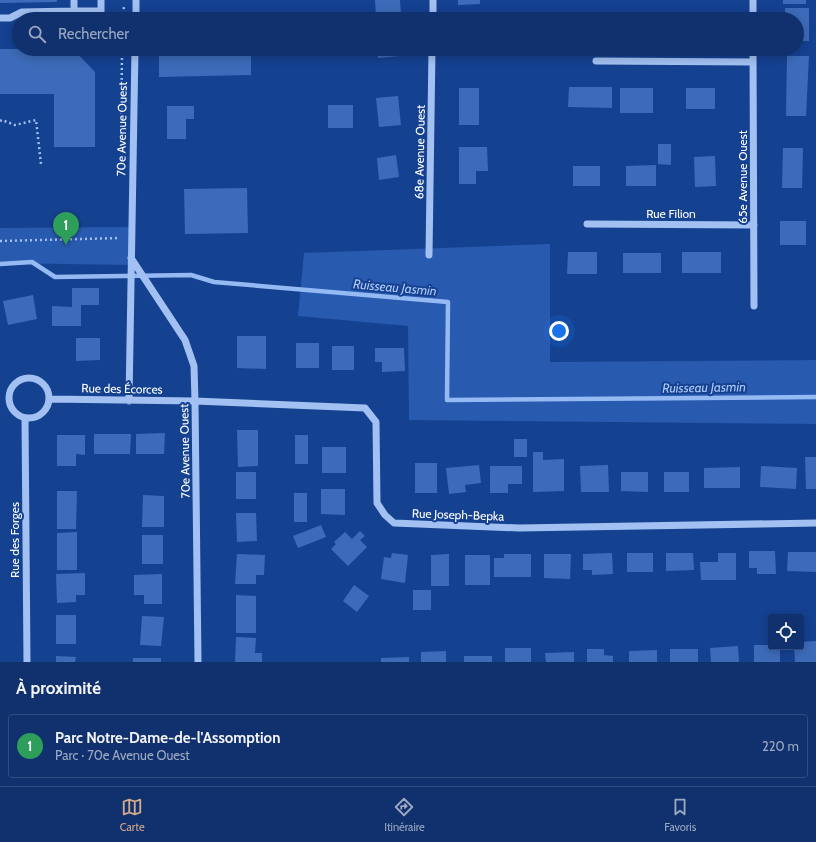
<!DOCTYPE html>
<html lang="fr">
<meta charset="utf-8">
<style>
:root{--surface:#10316d;--page:#1e3d75;--text:#f1f3f6;--muted:#9ca9c2;--line:#304c80;--accent:#d6ab8b}
body{margin:0;font-family:Cabin,sans-serif;background:var(--page);color:var(--text)}
.controls{position:absolute;right:12px;bottom:12px;display:grid;overflow:hidden;border-radius:4px;box-shadow:0 2px 10px #0003}
.controls button{width:36px;height:36px;display:grid;place-items:center;padding:0;border:0;border-bottom:1px solid var(--line);background:var(--surface);color:var(--text);font:20px sans-serif}
.you{position:absolute;left:559px;top:331px;width:14px;height:14px;margin:-10px;border:3px solid #fff;border-radius:50%;background:#1a73e8;box-shadow:0 0 0 6px #1a73e833}
.badge{display:grid;place-items:center;width:26px;height:26px;border-radius:50%;background:var(--accent);color:#fff;font-size:13px;font-weight:700}
.pin{position:absolute;translate:-50% -33px;filter:drop-shadow(0 1px 2px #0008)}
.pin::after{content:'';position:absolute;top:21px;width:14px;height:12px;background:inherit;clip-path:polygon(0 0,100% 0,50% 100%)}
.list{margin:0;padding:0;list-style:none}
h2{display:flex;justify-content:space-between;align-items:center;height:52px;margin:0;padding:0 16px;font-size:17px}
h2 small{font-size:13px;font-weight:400;color:var(--muted)}
.list li{display:grid;grid-template-columns:26px 1fr auto;gap:12px;align-items:center;box-sizing:border-box;height:64px;margin:0 8px 8px;padding:0 8px;border:1px solid var(--line);border-radius:4px}
.list b{display:block;font-size:15px;white-space:nowrap}
.list p{margin:0;font-size:13px;white-space:nowrap;color:var(--muted)}
.list em{font-size:13px;font-style:normal;color:var(--muted)}
.icon{flex:none;width:22px;height:22px;fill:none;stroke:currentColor;stroke-width:2;stroke-linecap:round;stroke-linejoin:round}
.map{position:relative;flex:none;width:816px;height:662px;overflow:hidden}
.search{position:absolute;background:var(--surface);box-shadow:0 2px 10px #0003;left:12px;right:12px;top:12px;height:44px;display:flex;align-items:center;gap:10px;box-sizing:border-box;padding:0 14px;border-radius:22px;color:var(--muted);font-size:15px}
.sheet{height:124px;background:var(--surface)}
nav{display:flex;justify-content:space-around;align-items:center;box-sizing:border-box;height:56px;border-top:1px solid var(--line);background:var(--surface);font-size:11px;color:var(--muted)}
nav a{display:grid;justify-items:center;gap:2px}
nav .on{color:var(--accent)}
.map>svg:first-child{display:block}
.green{fill:#285aaf}
.lines{fill:none;stroke-linecap:round;stroke-linejoin:round}
.stream{stroke:#95b9f3;stroke-width:4.5}
.building{fill:#3d6bb9}
.path{stroke:#a2c0f1;stroke-width:2.5;stroke-dasharray:2 3;stroke-linecap:butt}
.minor{stroke:#a2c0f1;stroke-width:7}
.labels{text-anchor:middle;stroke-width:4;stroke-linejoin:round;paint-order:stroke}
.street-label{font-size:12px;fill:#fff;stroke:#154191}
.water-label{font-size:13px;font-style:italic;fill:#aecaf8;stroke:#154191}
</style>
<div class="map">
<svg width="816" height="662" viewBox="0 0 816 662">
<rect width="100%" height="100%" fill="#154191"/>
<path class="green" d="M131,227V265L0,263V228Z
M550,244V362L816,360V424L409,420L408,326L298,316L304,253Z"/>
<g class="lines">
<path class="stream" d="M0,264L32,262L55,277L191,275L214,282L448,302L447,400L816,397"/>
</g>
<path class="building" d="M0,0H57V2L0,3Z
M375,0H400L401,14L376,16Z
M458,0H480V4L458,5Z
M783,0H806V4H783Z
M785,8H809V41H797V19H785Z
M356,12L357,19H338V14Z
M0,49H73L95,72V147H54V94H0Z
M159,49H251V75L159,77Z
M377,49H399L400,56L378,58Z
M787,56H809L806,116H786Z
M569,87H612V108L568,107Z
M459,88H479V125H459Z
M620,88H653V113H620Z
M686,88H715V109H686Z
M398,96L401,125L379,127L376,98Z
M328,105H353V128H328Z
M167,106H194V119H186V139H167Z
M658,144H671V165L658,164Z
M459,147H487L488,171H476V184H459Z
M783,148H803L802,188H782Z
M396,155L399,177L379,180L377,158Z
M715,156L716,186L695,187L694,157Z
M656,165V186H626V166Z
M573,166H600V186H573Z
M247,188L248,233L185,234L184,189Z
M780,221H806V245H780Z
M568,252H597V274H567Z
M682,252H721V273H682Z
M623,253H661V273H623Z
M72,288H99V305H81V326H52V306L72,307Z
M33,295L37,319L8,325L3,301Z
M237,336H266V369L237,368Z
M76,338H100V360L76,361Z
M296,343H319V368H296Z
M332,346H354V370H332Z
M375,348H404L405,371L382,372V362H375Z
M237,430H258V466L238,467Z
M165,433L164,454H136V434Z
M94,434H131L130,454H94Z
M57,435H85V455L76,454V466H57Z
M295,435H308V464H295Z
M514,439H527V457H514Z
M322,447H346V473H322Z
M533,452H543V460L564,459V491L533,492Z
M805,457H816V489H806Z
M415,463H437V493H415Z
M479,465L481,483L465,485L466,492L449,494L446,468Z
M608,465L609,492H581L580,466Z
M490,466H522V484H508V493H490Z
M761,466L797,468L796,489L760,487Z
M740,467V488H704V468Z
M236,472H256V499H236Z
M621,472H648V492L621,491Z
M664,472H689V492H664Z
M321,489H345V515L321,514Z
M57,491H77L76,529H57Z
M294,493H307V522H294Z
M143,495L164,496V527H142Z
M236,513H256L257,541L237,542Z
M321,525L326,537L298,548L293,536Z
M360,531L365,536L360,540L367,547L348,566L331,549L336,544L334,542L345,532L352,539Z
M77,532V570H57V533Z
M142,535H163V564H142Z
M749,551H775L776,574H757V568H749Z
M788,552H816V572L787,571Z
M392,553L408,555L405,583L381,579L384,557L391,558Z
M612,553L613,574L592,575V570H583V554Z
M627,553H653V572H627Z
M666,553H693L694,570L666,571Z
M718,553H736V580H701L700,562H718Z
M237,554L265,555L264,575H256V584H235Z
M449,554V586H431V555Z
M504,554H531V577H494V558H504Z
M544,554H571L570,579L544,578Z
M465,555H490V585H465Z
M85,573V595H76V602L57,603L56,574Z
M162,574V604H144V595H134V575Z
M354,585L369,596L357,612L343,601Z
M413,590H431V610H413Z
M236,595L256,596V633H236Z
M56,615H76V644H56Z
M142,616L164,617L161,646L140,645Z
M236,637L256,638L255,653H262V662H235Z
M816,641V662H795L794,647H801V642Z
M754,645H771V647H780V662H754Z
M738,646L739,662H711L710,648Z
M505,648H531V662H505Z
M587,649H604V655L613,656V662H587Z
M670,649H698V662H670Z
M657,650V662H629V651Z
M446,651V662H421V652Z
M574,652V662H546L545,653Z
M56,656L76,657L75,662H56Z
M464,656H492V662H464Z
M409,657V662H381V658Z
M133,658H161V662H133Z"/>
<g class="lines">
<path class="path" d="M123,19L124,6
M0,121L2,120L15,125L36,120L41,164
M121,150L122,49
M0,241L120,238"/>
<path class="minor" d="M753,0V19
M74,11H101V0
M0,18H10L22,12L74,11V0
M136,19V0
M433,19V0
M753,49L754,306
M596,61L753,62
M587,224L754,225
M429,255L432,49
M131,258L185,340L194,366L195,401L198,662
M9 398a20 20 0 1 1 40 0a20 20 0 1 1-40 0Z
M49,399L195,401L365,408L376,422L377,503L385,515L394,523L519,528L816,523
M129,401L135,49
M25,418L27,662"/>
</g>
<g class="labels">
<g class="street-label">
<text transform="translate(122 129) rotate(-89)" y="4">70e Avenue Ouest</text>
<text transform="translate(420 152) rotate(-89)" y="4">68e Avenue Ouest</text>
<text transform="translate(743 177) rotate(-90)" y="4">65e Avenue Ouest</text>
<text x="671" y="218">Rue Filion</text>
<text transform="translate(122 389) rotate(1)" y="4">Rue des Écorces</text>
<text transform="translate(185 451) rotate(-91)" y="4">70e Avenue Ouest</text>
<text transform="translate(458 515) rotate(2)" y="4">Rue Joseph-Bepka</text>
<text transform="translate(15 540) rotate(-90)" y="4">Rue des Forges</text>
</g>
<g class="water-label">
<text transform="translate(395 287) rotate(5)" y="5">Ruisseau Jasmin</text>
<text transform="translate(704 387) rotate(-1)" y="5">Ruisseau Jasmin</text>
</g>
</g>
</svg>
<div class="controls">
<button><svg class="icon" aria-label="locate" viewBox="0 0 24 24"><circle cx="12" cy="12" r="6"/><path d="M12 2v4M12 18v4M2 12h4M18 12h4"/></svg></button>
</div>
<div class="you"></div>
<div class="pin badge" style="left:66px;top:245px;background:#2e9e5b">1</div>
<div class="search"><svg class="icon" aria-label="search" viewBox="0 0 24 24"><circle cx="10" cy="10" r="6"/><path d="M15 15l6 6"/></svg>Rechercher</div>
</div>
<section class="sheet">
<h2>À proximité<small></small></h2>
<ul class="list">
<li><span class="badge" style="background:#2e9e5b">1</span><div><b>Parc Notre-Dame-de-l'Assomption</b><p>Parc · 70e Avenue Ouest</p></div><em>220 m</em></li>
</ul>
</section>
<nav>
<a class="on"><svg class="icon" aria-label="map" viewBox="0 0 24 24"><path d="M3 6l6-2 6 2 6-2v14l-6 2-6-2-6 2zM9 4v14M15 6v14"/></svg>Carte</a>
<a><svg class="icon" aria-label="directions" viewBox="0 0 24 24"><path d="M12 3l9 9-9 9-9-9zM9 14v-3h6M13 9l2 2-2 2"/></svg>Itinéraire</a>
<a><svg class="icon" aria-label="saved" viewBox="0 0 24 24"><path d="M7 4h10v16l-5-4-5 4z"/></svg>Favoris</a>
</nav>
